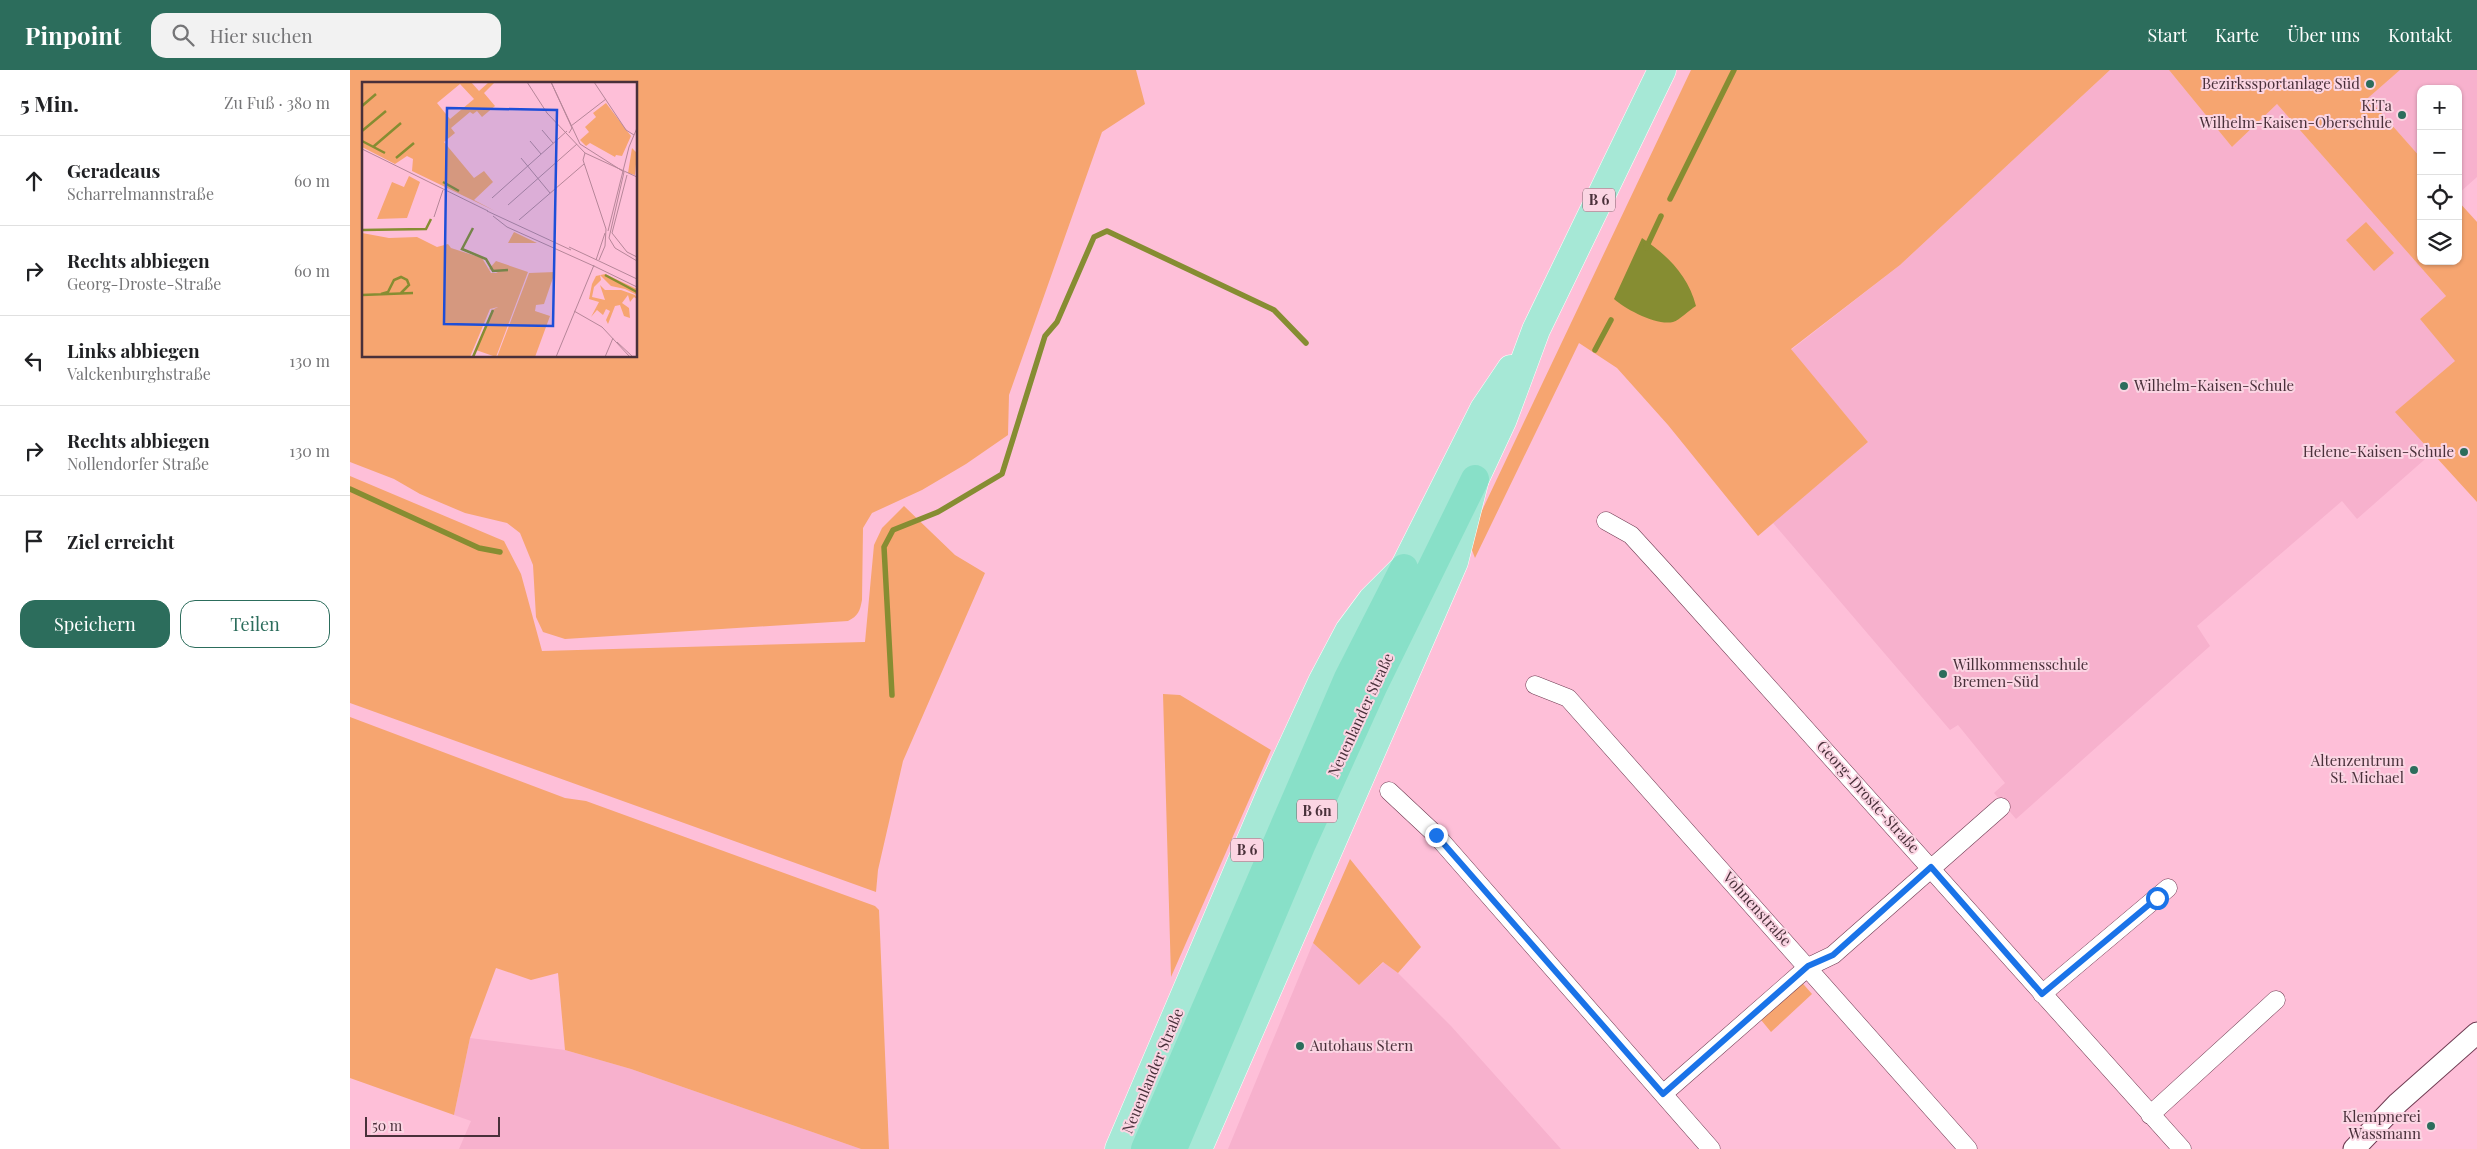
<!DOCTYPE html>
<html lang="de">
<meta charset="utf-8">
<style>
:root{--surface:#fff;--page:#f2f2f2;--text:#202124;--muted:#757577;--line:#e0e0e0;--accent:#2c6d5c}
body{margin:0;font-family:"Playfair Display",serif;background:var(--page);color:var(--text)}
.controls{position:absolute;right:15px;top:15px;display:grid;overflow:hidden;border-radius:10px;box-shadow:0 1px 4px #0004}
.controls button{width:45px;height:45px;display:grid;place-items:center;padding:0;border:0;border-bottom:1px solid var(--line);background:var(--surface);color:var(--text);font:25px sans-serif}
.scale{position:absolute;left:15px;bottom:12px;width:135px;box-sizing:border-box;padding-left:5px;border:2px solid #49303a;border-top:0;font-size:14px;line-height:18px;white-space:nowrap;color:#49303a;-webkit-text-stroke:4px #fbd5e3;paint-order:stroke}
.stop{position:absolute;width:15px;height:15px;margin:-11px;border:4px solid #1a73e8;border-radius:50%;background:#fff}
.stop.end{background:#1a73e8;border-color:#fff;box-shadow:0 1px 5px #0008}
.list{margin:0;padding:0;list-style:none}
h2{display:flex;justify-content:space-between;align-items:center;height:65px;margin:0;padding:0 20px;font-size:21px}
h2 small{font-size:16px;font-weight:400;color:var(--muted)}
.list li{display:grid;grid-template-columns:32px 1fr auto;gap:15px;align-items:center;box-sizing:border-box;height:90px;padding:0 20px;border-top:1px solid var(--line)}
.list b{display:block;font-size:19px;white-space:nowrap}
.list p{margin:0;font-size:16px;white-space:nowrap;color:var(--muted)}
.list em{font-size:16px;font-style:normal;color:var(--muted)}
.actions{display:flex;gap:10px;padding:15px 20px}
.actions a{flex:1;padding:11px 0;border:1px solid var(--accent);border-radius:15px;text-align:center;font-size:18px;color:var(--accent)}
.actions .main{background:var(--accent);color:#fff}
.icon{flex:none;width:28px;height:28px;fill:none;stroke:currentColor;stroke-width:2;stroke-linecap:round;stroke-linejoin:round}
.map{position:relative;flex:none;width:2127px;height:1079px;overflow:hidden}
header{display:flex;align-items:center;gap:30px;box-sizing:border-box;height:70px;padding:0 25px;background:var(--accent);color:#fff}
header strong{font-size:24px}
nav{display:flex;gap:28px;margin-inline-start:auto;font-size:18px}
.search{width:350px;height:45px;background:var(--page);display:flex;align-items:center;gap:12px;box-sizing:border-box;padding:0 18px;border-radius:15px;color:var(--muted);font-size:19px}
main{display:flex}
aside{flex:1;background:var(--surface)}
.map>svg:first-child{display:block}
.built{fill:#f7b1cd}
.green{fill:#f6a570;fill-rule:evenodd}
.water{fill:#868d32}
.lines{fill:none;stroke-linecap:round;stroke-linejoin:round}
.stream{stroke:#868d32;stroke-width:5.5}
.minor-casing{stroke:#6f3b52;stroke-width:19}
.tertiary-casing{stroke:#6f3b52;stroke-width:23}
.primary-casing{stroke:#fff;stroke-width:29}
.trunk-casing{stroke:#fff;stroke-width:29}
.minor{stroke:#fff;stroke-width:18}
.tertiary{stroke:#fff;stroke-width:21}
.primary{stroke:#a6e8d6;stroke-width:28}
.trunk{stroke:#88e0c8;stroke-width:28}
.route{stroke:#1a73e8;stroke-width:6}
.poi-dot{fill:#2c6d5c;stroke:#fbd5e3;stroke-width:2}
.labels{text-anchor:middle;stroke-width:4;stroke-linejoin:round;paint-order:stroke}
.shield{fill:#fbd5e3;stroke:#7e626d;stroke-width:1}
.shield-label{font-size:14px;font-weight:bold;fill:#49303a}
.poi-label{font-size:15px;fill:#49303a;stroke:#fbd5e3;text-anchor:end}
.street-label{font-size:15px;fill:#49303a;stroke:#fbd5e3}
.inset-river{fill:none;stroke:#868d32;stroke-width:2.5}
.inset-road{fill:none;stroke:#b68699;stroke-width:1}
.view{fill:#1d4ed8;fill-opacity:0.15;stroke:#1d4ed8;stroke-width:2.5}
.inset-edge{fill:none;stroke:#49303a;stroke-width:2.5}
</style>
<header>
<strong>Pinpoint</strong>
<div class="search"><svg class="icon" aria-label="search" viewBox="0 0 24 24"><circle cx="10" cy="10" r="6"/><path d="M15 15l6 6"/></svg>Hier suchen</div>
<nav><a>Start</a><a>Karte</a><a>Über uns</a><a>Kontakt</a></nav>
</header>
<main>
<aside>
<h2>5 Min.<small>Zu Fuß · 380 m</small></h2>
<ul class="list">
<li><svg class="icon" aria-label="ahead" viewBox="0 0 24 24"><path d="M12 20V5M6 11l6-6 6 6"/></svg><div><b>Geradeaus</b><p>Scharrelmannstraße</p></div><em>60 m</em></li>
<li><svg class="icon" aria-label="right" viewBox="0 0 24 24"><path d="M7 20v-9h11M14 6l5 5-5 5"/></svg><div><b>Rechts abbiegen</b><p>Georg-Droste-Straße</p></div><em>60 m</em></li>
<li><svg class="icon" aria-label="left" viewBox="0 0 24 24"><path d="M17 20v-9H6M10 6l-5 5 5 5"/></svg><div><b>Links abbiegen</b><p>Valckenburghstraße</p></div><em>130 m</em></li>
<li><svg class="icon" aria-label="right" viewBox="0 0 24 24"><path d="M7 20v-9h11M14 6l5 5-5 5"/></svg><div><b>Rechts abbiegen</b><p>Nollendorfer Straße</p></div><em>130 m</em></li>
<li><svg class="icon" aria-label="arrive" viewBox="0 0 24 24"><path d="M6 21V4h12l-3 4 3 4H6"/></svg><div><b>Ziel erreicht</b></div></li>
</ul>
<div class="actions"><a class="main">Speichern</a><a>Teilen</a></div>
</aside>
<div class="map">
<svg width="2127" height="1079" viewBox="0 0 2127 1079">
<rect width="100%" height="100%" fill="#febfd8"/>
<path class="built" d="M1760,0H1819L1882,77L1927,34L2096,226L2070,249L2106,291L2046,342L2082,383L2007,449L1992,431L1847,556L1860,576L1666,749L1644,723L1655,713L1608,655L1600,660L1423,453L1518,372L1441,280L1550,195Z
M2050,0H2127V107L2108,124V19H2071V88L2018,28Z
M963,873L1009,915L1034,892L1048,903L1101,956L1211,1079H878Z
M120,968L215,980L281,999L511,1079H109L121,1051L104,1045Z"/>
<path class="green" d="M0,0H786L795,34L752,62L659,325L658,365L616,394L572,420L522,443L513,458L512,530C510,541 508,546 498,551L215,569L193,562L186,547L183,495L170,463L157,453L115,443L70,424L44,409L0,392ZM14,14H286V286H14Z
M1341,0H1760L1550,195L1441,279L1518,372L1408,466L1318,355L1267,298L1229,273L1125,488L1118,470Z
M1819,0H2050L2018,28L2071,88V191H2108V131L2127,152V432L2045,342L2105,291L2070,249L2096,226L1927,34L1882,77Z
M2016,152L2044,183L2024,201L1996,170Z
M0,406L154,471L171,504L192,581L515,572L524,475L532,458L554,436L605,485L635,503L553,691L528,800L526,822L0,633Z
M813,624L830,625L921,680L821,907Z
M0,647L215,728L236,731L525,836L529,840L539,1079H511L281,999L215,980L208,903L181,910L146,898L120,968L104,1045L0,1008Z
M1000,789L1071,877L1048,903L1033,892L1009,915L963,873Z
M1448,908L1462,924L1421,962L1402,939Z"/>
<path class="water" d="M1292,168C1317,185 1338,205 1346,236C1339,240 1330,250 1323,252C1307,256 1275,239 1264,229Z"/>
<g class="lines">
<path class="stream" d="M1320,129L1384,0
M1296,178L1311,146
M1245,280L1261,250
M0,419L129,478L150,482
M542,625L534,477L543,460L588,442L652,404L695,266L707,252L744,167L757,161L924,240L956,273"/>
<g class="minor-casing">
<path id="minor" d="M1256,451L1281,465L1313,500L1832,1079
M1185,615L1218,628L1618,1079
M1039,721L1086,765L1361,1079
M1692,924L1818,818
M1313,1024L1458,897L1483,885L1651,737
M1800,1045L1926,930"/>
</g>
<g class="tertiary-casing">
<path id="tertiary" d="M2004,1079L2048,1033L2127,963"/>
</g>
<g class="primary-casing">
<path id="primary" d="M769,1079L923,718L972,612L999,561L1022,530L1054,498L1134,339L1161,299
M848,1079L1104,492L1125,409L1153,349L1186,260L1312,0"/>
</g>
<g class="trunk-casing">
<path id="trunk" d="M795,1079L998,608L1054,498
M823,1079L951,776L1024,615L1125,409"/>
</g>
<use href="#minor" class="minor"/>
<use href="#tertiary" class="tertiary"/>
<use href="#primary" class="primary"/>
<use href="#trunk" class="trunk"/>
</g>
<g class="lines">
<path class="route" d="M1086,765L1313,1024L1458,896L1483,885L1581,797L1692,924L1807,828"/>
</g>
<g class="poi-dot">
<circle cx="2020" cy="14" r="5"/>
<circle cx="2052" cy="45" r="5"/>
<circle cx="1774" cy="316" r="5"/>
<circle cx="2114" cy="382" r="5"/>
<circle cx="1593" cy="604" r="5"/>
<circle cx="2064" cy="700" r="5"/>
<circle cx="950" cy="976" r="5"/>
<circle cx="2081" cy="1056" r="5"/>
</g>
<g class="labels">
<g class="shield">
<rect x="1233" y="118.5" width="32" height="23" rx="4"/>
<rect x="947" y="729.5" width="40" height="23" rx="4"/>
<rect x="881" y="768.5" width="32" height="23" rx="4"/>
</g>
<g class="shield-label">
<text x="1249" y="135">B 6</text>
<text x="967" y="746">B 6n</text>
<text x="897" y="785">B 6</text>
</g>
<g class="poi-label">
<text x="2010" y="19">Bezirkssportanlage Süd</text>
<text x="2042" y="41">KiTa<tspan x="2042" dy="17">Wilhelm-Kaisen-Oberschule</tspan></text>
<text x="1784" y="321" text-anchor="start">Wilhelm-Kaisen-Schule</text>
<text x="2104" y="387">Helene-Kaisen-Schule</text>
<text x="1603" y="600" text-anchor="start">Willkommensschule<tspan x="1603" dy="17">Bremen-Süd</tspan></text>
<text x="2054" y="696">Altenzentrum<tspan x="2054" dy="17">St. Michael</tspan></text>
<text x="960" y="981" text-anchor="start">Autohaus Stern</text>
<text x="2071" y="1052">Klempnerei<tspan x="2071" dy="17">Wassmann</tspan></text>
</g>
<g class="street-label">
<text transform="translate(1011 645) rotate(-65)" y="5">Neuenlander Straße</text>
<text transform="translate(1518 727) rotate(48)" y="5">Georg-Droste-Straße</text>
<text transform="translate(1407 839) rotate(48)" y="5">Vohnenstraße</text>
<text transform="translate(803 1001) rotate(-67)" y="5">Neuenlander Straße</text>
</g>
</g>
<g transform="translate(12 12)">
<rect width="275" height="275" fill="#febfd8"/>
<path d="M0,0H109L117,9L127,0H133L122,11L133,24L120,35L115,29L111,32L108,30L89,46L93,51L82,60L112,96L122,89L131,100L112,118L133,129L50,89L51,77L45,74L33,82L0,65ZM98,2L112,17L88,37L75,21ZM244,21L269,54L260,74L254,73L253,75L228,61L224,64L218,58L227,50L223,45L234,35L231,31ZM270,66L275,71L273,93L266,91ZM47,94L58,100L45,136L15,137L30,100L42,105ZM152,150L175,161H146ZM0,151L27,156L55,155L75,165L86,162L89,166L120,176L129,191H136L127,187L134,179L166,190L134,275L114,268L130,228L136,225L128,227L108,275H0ZM193,190L182,222L174,223L173,229L188,234L173,275H135L167,191ZM243,192L275,207V213L263,207L249,204L238,193L239,198L232,205L230,215L243,218L238,203L243,208H259L273,213L275,217L272,215L268,220L266,213L260,221L267,226L268,236L262,234L258,223L253,224L246,242L244,238L248,229L244,227L241,233L235,228L229,235L237,220L227,217L230,202L234,194Z" fill="#f6a570" fill-rule="evenodd"/>
<path class="inset-river" d="M0,24L14,12M0,49L24,29M0,59L23,71M11,65L39,41M34,76L52,61M81,100L97,109M111,146L100,167L124,177L131,189L146,188M0,148L64,147L69,137M243,193L275,210M19,212L26,210L32,198L39,195L45,198L47,203L39,211M0,213L51,211M111,275L131,228"/>
<path class="inset-road" d="M165,0L185,31L223,71L275,95M189,0L210,46L207,51M189,0L218,62L262,90L247,156L253,166L275,179M232,0L264,48L272,53M209,44L244,17M180,48L191,61M168,59L179,72M0,67L126,129M223,71L221,78L244,147L243,164L237,178M159,76L188,111M265,93L250,151L265,170L275,175M130,116L205,49M146,123L215,62M125,129L209,168M131,134L145,145L234,185M72,135L81,108M157,138L222,82M246,149L267,65L275,46M207,165L237,179M234,178L243,151M237,179L275,197M234,185L275,205M212,229L240,245L268,275M255,260L271,275M194,275L232,183M243,275L251,256"/>
<path class="view" d="M85,26L195,28L191,244L82,242Z"/>
<rect width="275" height="275" class="inset-edge"/>
</g>
</svg>
<div class="controls">
<button>+</button>
<button>−</button>
<button><svg class="icon" aria-label="locate" viewBox="0 0 24 24"><circle cx="12" cy="12" r="6"/><path d="M12 2v4M12 18v4M2 12h4M18 12h4"/></svg></button>
<button><svg class="icon" aria-label="layers" viewBox="0 0 24 24"><path d="M12 4l9 5-9 5-9-5zM3 14l9 5 9-5"/></svg></button>
</div>
<div class="scale">50 m</div>
<div class="stop" style="left:1807px;top:828px"></div>
<div class="stop end" style="left:1086px;top:765px"></div>
</div>
</main>
